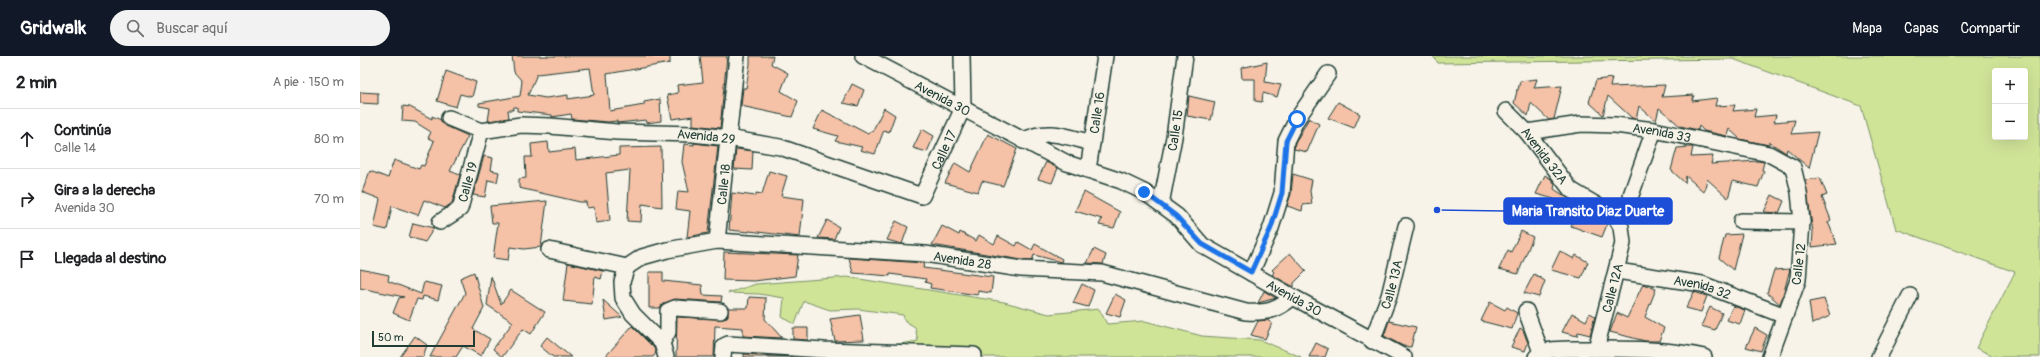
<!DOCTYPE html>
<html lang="es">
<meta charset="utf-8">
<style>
:root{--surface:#fff;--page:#f2f2f2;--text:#202124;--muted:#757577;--line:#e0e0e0;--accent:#111827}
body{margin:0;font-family:Pangolin,sans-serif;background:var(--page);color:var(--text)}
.controls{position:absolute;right:12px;top:12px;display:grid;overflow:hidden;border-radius:4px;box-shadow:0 4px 16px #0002}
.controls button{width:36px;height:36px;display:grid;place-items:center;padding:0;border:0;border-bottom:1px solid var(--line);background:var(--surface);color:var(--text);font:20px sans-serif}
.scale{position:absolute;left:12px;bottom:10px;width:103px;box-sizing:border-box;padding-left:4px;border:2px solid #1f3d34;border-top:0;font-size:11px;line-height:14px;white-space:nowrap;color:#1f3d34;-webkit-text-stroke:3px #f7f3e8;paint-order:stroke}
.stop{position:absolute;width:12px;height:12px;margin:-9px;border:3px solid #1a73e8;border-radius:50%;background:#fff}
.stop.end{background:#1a73e8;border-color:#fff;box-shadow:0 1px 4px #0008}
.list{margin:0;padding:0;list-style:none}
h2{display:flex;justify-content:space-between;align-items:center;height:52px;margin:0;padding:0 16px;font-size:17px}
h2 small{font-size:13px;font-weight:400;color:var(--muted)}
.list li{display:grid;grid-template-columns:26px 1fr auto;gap:12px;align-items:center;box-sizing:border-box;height:60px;padding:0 16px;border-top:1px solid var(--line)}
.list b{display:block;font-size:15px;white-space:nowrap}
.list p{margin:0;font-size:13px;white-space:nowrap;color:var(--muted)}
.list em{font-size:13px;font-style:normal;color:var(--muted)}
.icon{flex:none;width:22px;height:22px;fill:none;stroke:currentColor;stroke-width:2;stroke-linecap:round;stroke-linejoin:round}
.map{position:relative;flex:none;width:1680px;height:301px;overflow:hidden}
header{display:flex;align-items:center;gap:24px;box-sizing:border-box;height:56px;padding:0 20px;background:var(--accent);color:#fff}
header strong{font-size:19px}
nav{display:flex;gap:22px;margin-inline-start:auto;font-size:14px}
.search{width:280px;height:36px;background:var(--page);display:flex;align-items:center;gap:10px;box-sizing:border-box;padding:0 14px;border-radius:22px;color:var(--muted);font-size:15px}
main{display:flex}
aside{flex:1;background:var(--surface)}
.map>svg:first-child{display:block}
.green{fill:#d0e498;stroke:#789066;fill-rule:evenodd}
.building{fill:#f5c1a7;stroke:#1f3d34;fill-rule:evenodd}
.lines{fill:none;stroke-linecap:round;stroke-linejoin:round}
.minor-casing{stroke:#1f3d34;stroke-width:18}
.minor{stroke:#f7f3e8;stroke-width:15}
.route{stroke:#1a73e8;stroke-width:5}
.labels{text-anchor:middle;stroke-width:3.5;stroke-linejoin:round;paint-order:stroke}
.street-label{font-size:13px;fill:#1f3d34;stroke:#f7f3e8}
.leader{fill:none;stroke:#1d4ed8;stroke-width:1.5}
.callout-dot{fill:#1d4ed8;stroke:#f7f3e8;stroke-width:1.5}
.callout{fill:#1d4ed8;stroke:#1d4ed8;stroke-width:1.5}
.callout-label{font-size:14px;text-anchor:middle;font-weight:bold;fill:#fff}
</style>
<header>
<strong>Gridwalk</strong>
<div class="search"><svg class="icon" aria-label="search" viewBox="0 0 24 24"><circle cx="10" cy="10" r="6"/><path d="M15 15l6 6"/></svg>Buscar aquí</div>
<nav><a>Mapa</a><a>Capas</a><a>Compartir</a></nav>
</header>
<main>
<aside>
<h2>2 min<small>A pie · 150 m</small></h2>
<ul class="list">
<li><svg class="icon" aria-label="ahead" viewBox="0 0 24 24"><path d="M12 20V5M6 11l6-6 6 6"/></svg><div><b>Continúa</b><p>Calle 14</p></div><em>80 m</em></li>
<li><svg class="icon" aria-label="right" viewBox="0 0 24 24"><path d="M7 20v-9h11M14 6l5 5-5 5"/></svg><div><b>Gira a la derecha</b><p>Avenida 30</p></div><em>70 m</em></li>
<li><svg class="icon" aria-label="arrive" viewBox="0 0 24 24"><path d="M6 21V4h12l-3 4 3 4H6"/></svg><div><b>Llegada al destino</b></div></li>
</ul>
</aside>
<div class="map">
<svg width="1680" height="301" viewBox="0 0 1680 301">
<rect width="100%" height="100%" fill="#f7f3e8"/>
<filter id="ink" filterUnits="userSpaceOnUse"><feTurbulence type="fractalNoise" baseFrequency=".025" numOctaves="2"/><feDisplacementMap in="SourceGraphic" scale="8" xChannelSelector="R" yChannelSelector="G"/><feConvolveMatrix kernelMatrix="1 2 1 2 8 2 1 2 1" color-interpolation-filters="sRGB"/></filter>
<g filter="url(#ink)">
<path class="green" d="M1073,0H1680V301H1636L1616,292L1655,216L1536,173L1501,50L1373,3L1078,7ZM1635,15H1665V81H1635Z
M487,221L644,246L689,258L739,253L747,268L785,265L842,280L900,284L941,301H510V293L558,285L555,271L545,265L543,259L498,253L470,254L444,245L435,268L422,261L424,242L399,238L368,237L396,228Z"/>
<path class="building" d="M152,0H310V7L247,18L250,55L284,49V46L300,43L301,65L287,67L286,64L257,67V65L248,66L212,63L211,58L192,61V59L157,55V51H154L153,54H148L149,62L128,65L130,52L119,50V47L160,40L162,25L154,16ZM230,12L234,39L208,43V39L186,42L168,39L177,18Z
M340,0H367L360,72L333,69V60L312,63L307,39L318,37L317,29L343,26Z
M390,0H413L411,8L428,17L421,35L438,45L432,61L381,50L383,32H386L390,8Z
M907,6L905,26L921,29L917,41L903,37L902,46L895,45V23H882L881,12Z
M86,15L116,26L112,41L100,38L96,51L77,45Z
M1252,22L1250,31L1305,29L1302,41L1334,39L1332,45L1357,42L1355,50L1375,49L1373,55L1396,53L1394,61L1416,59L1414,66L1435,64L1431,78L1458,76L1449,112L1427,93L1426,97L1409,86V89L1380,83L1369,73L1367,80L1344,75L1339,70L1338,74L1320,70L1299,52L1296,65L1279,50L1276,63L1272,62L1248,40L1243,59L1229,46L1236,24Z
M1177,23L1174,32L1202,30L1194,63L1189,64L1171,47L1168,60L1154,47L1157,35L1156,34H1158L1160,25Z
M492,28L504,34L498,50L483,47Z
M0,36L18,37V48L0,47Z
M829,40L855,46L851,64L827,60Z
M978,46L1000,58L994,72L968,62Z
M43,50L50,51L72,63V60L81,64L86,70L108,80L90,115L100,119L92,147L85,152L64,144L58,159L32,150L27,174L14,171L20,143L2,136L10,115L28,122L34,104L59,113L61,109L64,110L74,85L68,82L71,76L55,66L42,65Z
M524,52L535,59L529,76L524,74L515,98L500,94L502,91L475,85L478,80L453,73L462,54L508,78L510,75L512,76Z
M949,62L959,68L947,96L934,93L935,87Z
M562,73L574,80L567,96L553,92Z
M628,78L657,93L643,130L622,125L618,136L585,127L595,107L610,116Z
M188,86L189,96L215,93L216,104L259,99V92L301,91L302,151L282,148L281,166L267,165L270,114L246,117L250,165L236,167L234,151L227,152L226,146H220L159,132V123L166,122L165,101H172L171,88Z
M334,87L358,90L348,177L327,181L330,155L316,153L318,135L329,136L322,106L324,88L334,89Z
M1330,91H1333L1331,101L1353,100L1351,108L1398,105L1404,106L1402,114L1404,115L1398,131L1373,125L1368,142L1347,123L1344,136L1326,120L1325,127L1311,114L1317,92Z
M376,93L393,95L392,114L374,113Z
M124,100L133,102L131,114L139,116L137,126L128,124L125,141L113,139Z
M686,106L698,112L692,127L678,123Z
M409,115L427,120L421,140L444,143L440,181L389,175V176L369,174L372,137L396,140V137L402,138Z
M933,118L952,124L950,135L952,148L943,149L942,155L927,150L931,138Z
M1185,119L1191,123L1195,128L1194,133L1214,146L1213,147L1248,166L1242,181L1211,170L1215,161L1188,154L1194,143L1176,138Z
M1460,122L1467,139L1462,141L1471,164L1468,166L1477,188L1452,191L1453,176L1445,124Z
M724,136L760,156L754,172L739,169L742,163L715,155Z
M1412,139L1424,145L1419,157L1404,156Z
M187,145L181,191L164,193L150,191L148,204L133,202L138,167H132L130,150Z
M467,164L479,171L474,183L458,182Z
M536,165L548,171L542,188L527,184Z
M53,167L74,172L65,186L49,181Z
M582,170L599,179L600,176L616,185L619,179L634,188L638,180L656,190L658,186L672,194L675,188L702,203L701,206L674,199L672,205L662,204L572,189Z
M1161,175L1173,181L1158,218L1139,213L1148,194L1151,196Z
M1382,178L1373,214L1359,202L1365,179Z
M734,193L746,199L743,208L727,207Z
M1200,195L1214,203L1216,199L1228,206L1221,222L1191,214Z
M364,196L438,199L435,220L394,225L363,224Z
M930,197L946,215L934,227V231L912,219L914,216L912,214Z
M489,202L564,207L563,212L633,221L631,237L618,235V239L570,232L571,228L565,226L566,223L530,218V220L493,217Z
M208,207L243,215L241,223L235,221L232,248L203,245Z
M0,213L29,219L28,225L61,238L64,226L82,230L78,244L63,240L62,244L57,243L49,264L33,257L39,242L44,241L0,232Z
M1430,213L1425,232L1420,248L1407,237L1414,214Z
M114,216L124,252L113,273L130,283L121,300L103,290L96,301H70L105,237L100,222Z
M289,216H303V225L342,229L343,239L362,240L361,246L315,243L304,247L300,252H289Z
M1174,218L1185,225L1179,241L1164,237Z
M131,220L141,248L151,234L185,256L171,278L163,273L142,301L133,293L153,266L127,249Z
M722,228L734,234L728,251L713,247Z
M1283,228L1296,233L1285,261L1304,272L1299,285H1285L1250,276L1257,257L1267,262Z
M904,235L916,242L898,247Z
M1334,236L1347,240L1341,256L1326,252Z
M755,238L766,244L760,261L746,257Z
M389,241L406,242L405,263L422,282L383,280V272L355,270L354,301H316L317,261L364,263L368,260V252H388Z
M1464,243L1470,260L1452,268L1449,246Z
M243,244L262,261L246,264Z
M1130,246L1145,254L1147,251L1157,257L1152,273L1121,265Z
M1373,250L1385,254L1380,268L1366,264Z
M1350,251L1362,257L1355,274L1341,270Z
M1212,257L1226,265L1230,257L1235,260L1230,279L1218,276L1217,280L1202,276Z
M500,259L504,284L475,285L470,263Z
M907,264L912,267L905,283L891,279L898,265Z
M1029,265L1056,271L1051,291L1043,290L1024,280Z
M272,270L294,292L296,297L293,301H245Z
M433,272H448V284L433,283Z
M1160,272L1163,274L1168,287L1165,295L1151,291Z
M1395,272L1407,279L1401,295L1386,291Z
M55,280L67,289L63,301H40Z
M187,281L211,301H193L180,290Z
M956,287L968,293L965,301H949Z
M384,298L432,301H384Z"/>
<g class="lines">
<g class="minor-casing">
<g id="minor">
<path id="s1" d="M503,0L707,107L761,125L784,136L817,160L842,189L933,241L1044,301"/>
<path id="s2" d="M1146,55L1167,76L1211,134L1255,160L1261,171L1263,187L1236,293"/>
<path d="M89,62L121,75"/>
<path id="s3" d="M121,75L161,69L190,70L257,76L333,78L368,82L420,91L562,140L603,52L602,0"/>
<path id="s4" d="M1167,76L1221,68L1255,69L1294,74L1409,98L1433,111L1439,136L1442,166L1438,224L1410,301"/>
<path d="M663,85C686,71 708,81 732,87"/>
<path id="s5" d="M728,114L745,0"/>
<path d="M1271,139L1294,74"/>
<path id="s6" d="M801,148L814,81L825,0"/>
<path d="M1381,165L1442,166"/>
<path id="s7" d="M80,166L100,153L121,75"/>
<path id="s8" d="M357,185L377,0"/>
<path d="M189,194L267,211"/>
<path id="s9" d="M267,211L282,201L307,194L357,185L565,198L661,213L742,217L886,256C907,257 916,255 933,241"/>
<path d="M267,211L262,226L263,242L273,258L302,287L306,301"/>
<path id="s10" d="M1257,215L1342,228L1425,260"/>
<path d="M891,217L911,172L922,137L926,85L937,63L968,18"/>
<path d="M1166,255L1181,296L1176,301"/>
<path id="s11" d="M1012,285L1029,240L1046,170"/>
<path d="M302,287L308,276V255L315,252L360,255"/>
<path d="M1181,296C1194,292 1209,293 1223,293C1262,293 1306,292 1344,301"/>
<path d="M363,301L364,290L368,288L464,294L614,299"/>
<path d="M1519,301L1550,240"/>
</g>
</g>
<use href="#minor" class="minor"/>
</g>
</g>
<g class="lines" filter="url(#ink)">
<path class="route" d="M784,136L816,160L842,188L891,216L911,172L922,137L926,85L937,63"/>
</g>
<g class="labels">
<g class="street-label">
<text dy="5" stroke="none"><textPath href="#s1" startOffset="90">Avenida 30</textPath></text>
<text dy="5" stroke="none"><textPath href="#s5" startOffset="58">Calle 16</textPath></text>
<text dy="5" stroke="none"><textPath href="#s6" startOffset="75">Calle 15</textPath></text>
<text dy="5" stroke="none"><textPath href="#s4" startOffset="136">Avenida 33</textPath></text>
<text dy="5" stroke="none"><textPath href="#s3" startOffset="226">Avenida 29</textPath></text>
<text dy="5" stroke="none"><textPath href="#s3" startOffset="502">Calle 17</textPath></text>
<text dy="5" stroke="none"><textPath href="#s2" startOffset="59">Avenida 32A</textPath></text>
<text dy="5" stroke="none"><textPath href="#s7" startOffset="52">Calle 19</textPath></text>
<text dy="5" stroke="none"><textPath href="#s8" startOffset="57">Calle 18</textPath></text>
<text dy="5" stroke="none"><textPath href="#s9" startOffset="341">Avenida 28</textPath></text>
<text transform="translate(1438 208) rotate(-83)" y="5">Calle 12</text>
<text dy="5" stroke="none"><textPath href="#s11" startOffset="60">Calle 13A</textPath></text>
<text transform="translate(1252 232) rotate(-76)" y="5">Calle 12A</text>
<text dy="5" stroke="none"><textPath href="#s10" startOffset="87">Avenida 32</textPath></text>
<text dy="5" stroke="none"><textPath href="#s1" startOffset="498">Avenida 30</textPath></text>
</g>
</g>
<path class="leader" d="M1077 154L1144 155"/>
<circle class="callout-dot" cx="1077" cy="154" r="4"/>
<rect class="callout" x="1144" y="142" width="168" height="26" rx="4"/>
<g class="callout-label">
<text x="1228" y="160">Maria Transito Diaz Duarte</text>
</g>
</svg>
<div class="controls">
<button>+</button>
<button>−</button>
</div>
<div class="scale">50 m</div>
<div class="stop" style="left:937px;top:63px"></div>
<div class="stop end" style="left:784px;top:136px"></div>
</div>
</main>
